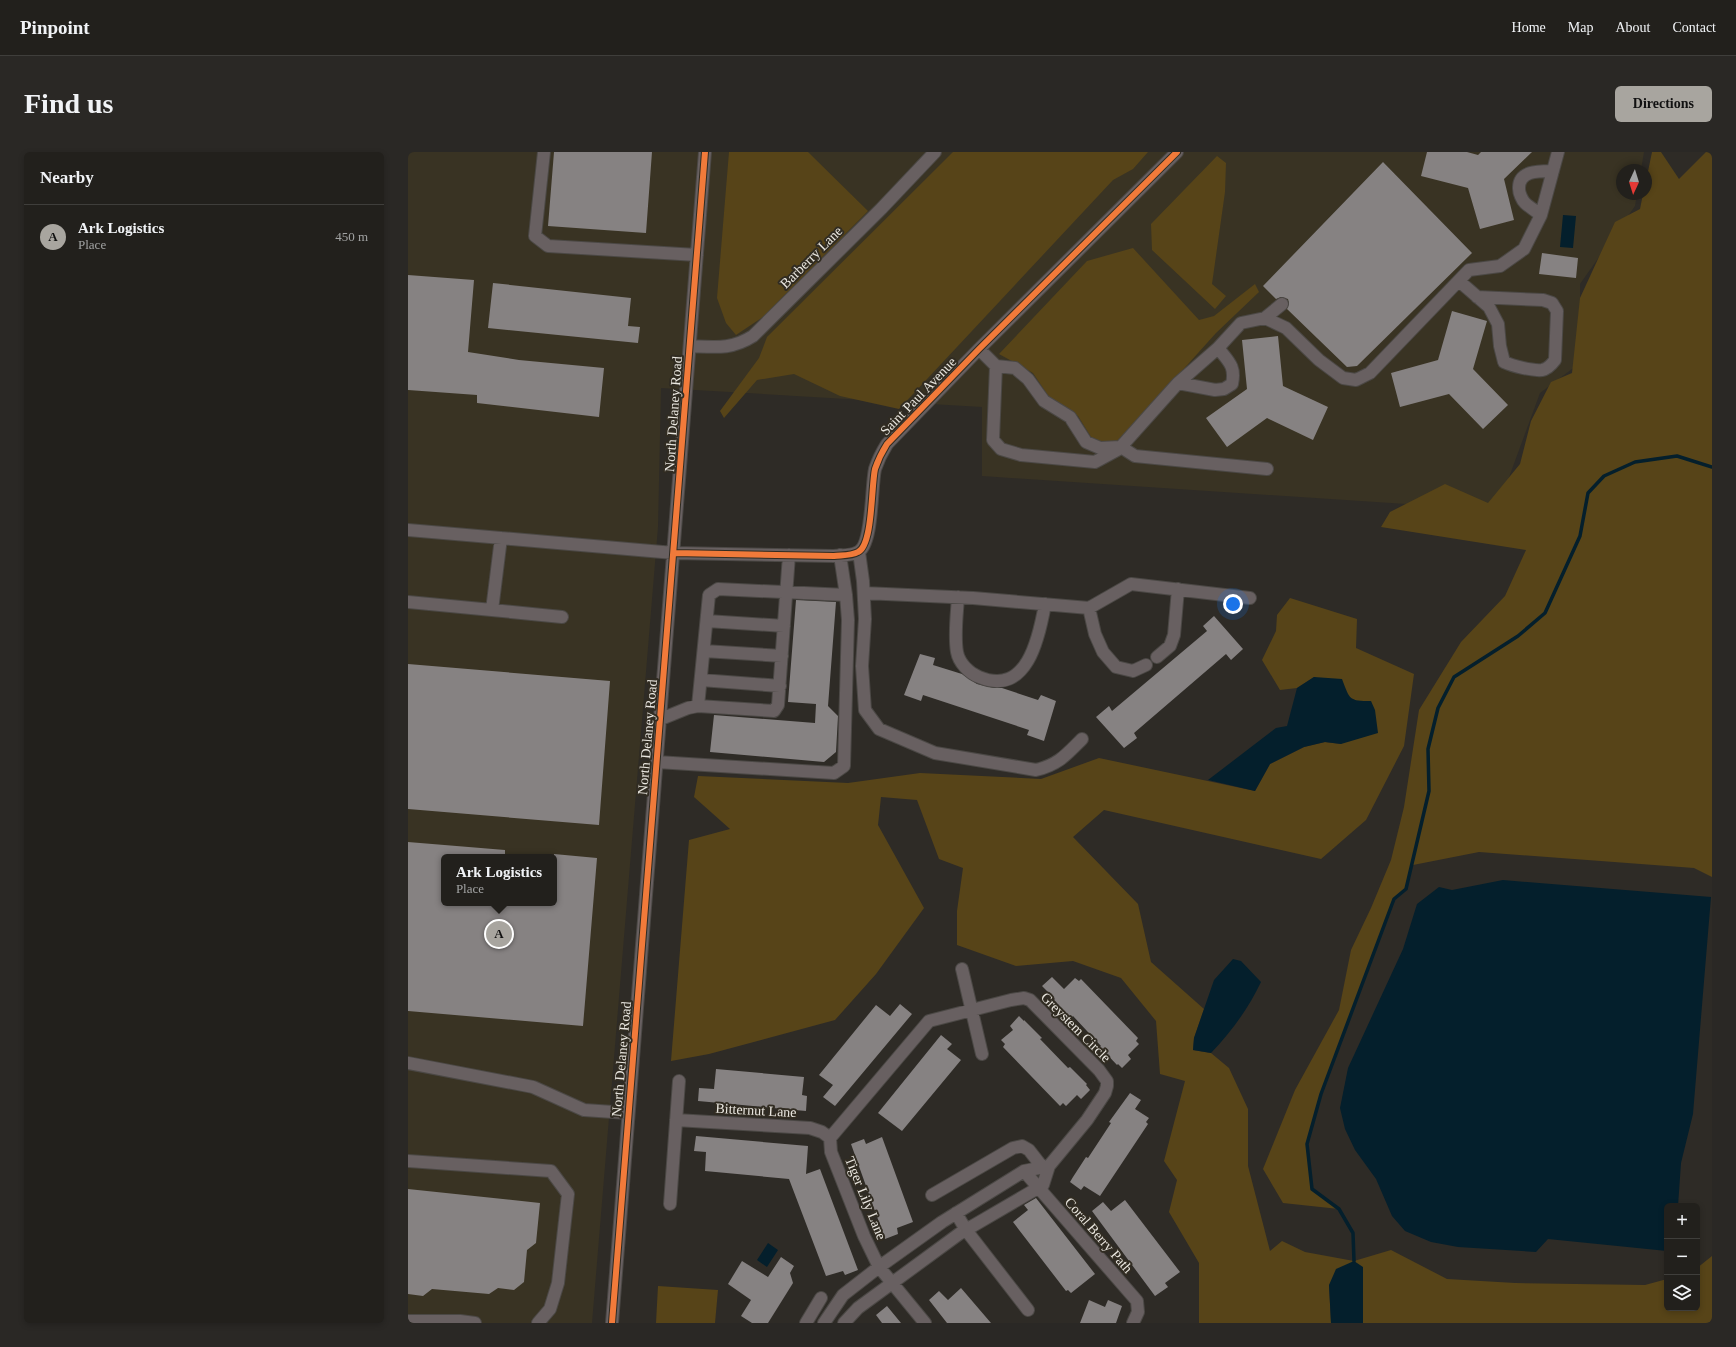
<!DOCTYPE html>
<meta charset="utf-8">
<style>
:root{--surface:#22201c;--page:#2a2825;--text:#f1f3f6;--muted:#a2a3a3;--line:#3f3e3b;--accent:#a8a59f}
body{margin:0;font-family:Georgia,serif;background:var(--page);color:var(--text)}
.controls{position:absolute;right:12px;bottom:12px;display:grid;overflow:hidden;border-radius:6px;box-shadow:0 2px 6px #0003}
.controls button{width:36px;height:36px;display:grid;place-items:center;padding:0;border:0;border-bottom:1px solid var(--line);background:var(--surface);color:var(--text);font:20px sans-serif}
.compass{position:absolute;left:1208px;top:12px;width:36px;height:36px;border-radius:50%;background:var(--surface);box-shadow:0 2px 6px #0003;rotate:184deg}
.you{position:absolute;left:825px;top:452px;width:14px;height:14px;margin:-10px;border:3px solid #fff;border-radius:50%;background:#1a73e8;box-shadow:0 0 0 6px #1a73e833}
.badge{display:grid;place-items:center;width:26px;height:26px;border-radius:50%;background:var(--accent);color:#111;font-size:13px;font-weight:700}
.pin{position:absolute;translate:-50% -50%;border:2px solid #fff;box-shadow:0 1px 4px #0006}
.popup{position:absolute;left:33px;top:702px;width:116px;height:52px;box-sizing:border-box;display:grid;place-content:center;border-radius:6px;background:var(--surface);filter:drop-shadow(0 1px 3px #0005);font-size:13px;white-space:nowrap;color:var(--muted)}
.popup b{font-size:15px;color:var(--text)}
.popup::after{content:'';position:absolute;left:50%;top:100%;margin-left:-8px;border:8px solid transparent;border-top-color:var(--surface)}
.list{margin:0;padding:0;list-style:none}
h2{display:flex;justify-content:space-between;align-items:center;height:52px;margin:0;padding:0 16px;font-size:17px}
h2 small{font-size:13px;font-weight:400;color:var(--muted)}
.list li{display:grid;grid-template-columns:26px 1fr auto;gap:12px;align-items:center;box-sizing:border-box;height:64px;padding:0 16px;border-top:1px solid var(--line)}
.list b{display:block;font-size:15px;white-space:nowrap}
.list p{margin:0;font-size:13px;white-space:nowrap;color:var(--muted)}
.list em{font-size:13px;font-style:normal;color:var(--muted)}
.icon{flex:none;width:22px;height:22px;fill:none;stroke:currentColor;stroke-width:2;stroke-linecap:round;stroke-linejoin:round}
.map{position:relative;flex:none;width:1304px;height:1171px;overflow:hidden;border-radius:6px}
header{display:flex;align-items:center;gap:24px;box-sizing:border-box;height:56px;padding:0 20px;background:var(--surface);border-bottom:1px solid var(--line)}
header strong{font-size:19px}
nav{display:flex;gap:22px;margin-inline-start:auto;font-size:14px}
.intro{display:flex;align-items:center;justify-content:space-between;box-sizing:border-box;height:96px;padding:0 24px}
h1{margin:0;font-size:28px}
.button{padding:10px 18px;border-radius:6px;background:var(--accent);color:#111;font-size:14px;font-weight:700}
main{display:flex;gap:24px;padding:0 24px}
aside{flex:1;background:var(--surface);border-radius:6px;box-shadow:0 2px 6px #0003}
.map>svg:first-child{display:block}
.industrial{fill:#393323;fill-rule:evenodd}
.green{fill:#574418}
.water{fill:#041f2c}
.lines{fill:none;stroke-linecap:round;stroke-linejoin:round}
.stream{stroke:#041f2c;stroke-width:3.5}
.building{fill:#868282}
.minor-casing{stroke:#4b4845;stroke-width:14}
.minor{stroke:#686061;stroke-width:12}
.cycleway-casing{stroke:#312c22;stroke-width:8}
.cycleway{stroke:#f17a3a;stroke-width:6}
.labels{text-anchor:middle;stroke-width:4;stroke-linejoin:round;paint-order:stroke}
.street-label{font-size:14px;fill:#eae7e0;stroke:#312c22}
</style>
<header>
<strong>Pinpoint</strong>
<nav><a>Home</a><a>Map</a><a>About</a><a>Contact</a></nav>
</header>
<div class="intro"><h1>Find us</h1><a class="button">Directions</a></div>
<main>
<aside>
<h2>Nearby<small></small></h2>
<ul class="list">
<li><span class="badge">A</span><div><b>Ark Logistics</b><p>Place</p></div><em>450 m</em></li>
</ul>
</aside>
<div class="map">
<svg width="1304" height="1171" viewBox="0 0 1304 1171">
<rect width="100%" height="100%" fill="#2e2b26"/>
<path class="industrial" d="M0,0H1236L1233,18H1214V42H1229L1227,54L1172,132V211L1132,241L1089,358L574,324V255L253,236L250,375L184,1171H0ZM36,705H146V751H36Z"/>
<path class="green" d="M321,0H400L460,59L355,165L328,183L318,171L309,146Z
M545,0H740L725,17L705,28L491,257L432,244L386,222L349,228L316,266L312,259L351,206L359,185Z
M1244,0H1253L1271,27L1298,0H1304V725L1286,716L1071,700L1005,713L998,737L986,747L913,942L900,992L904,1037L931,1057L875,1051L855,1017L887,938L931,858L943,798L963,756L983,708L996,655L1011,558L1053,490L1097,444L1118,398L973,375L982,360L1037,332L1080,351L1112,312L1123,269L1143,230L1164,221L1172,146L1207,70L1232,57L1235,42H1238V29Z
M809,4L818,11L817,40L804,132L818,144L807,157L744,98L743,72Z
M725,96L791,168L806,164L847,132L851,140L808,181L711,289L697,291L683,285L670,264L641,245L625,221L591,202L679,109Z
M882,446L949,467L948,496L1006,522L996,594L958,668L913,707L696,658L665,685L730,752L743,810L796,857L786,886L785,898L803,901L821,916L840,957V1014L862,1099L874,1089L897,1100L946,1109L983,1098L1039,1127L1107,1131L1237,1133L1259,1127V1156H1289V1116L1304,1104V1171H955V1115L921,1133L923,1171H791V1111L761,1060L769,1028L756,1009L777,929L752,922L748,869L713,826L665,809L608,814L549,793V759L555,716L531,707L509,648L473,645L470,673L516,756L468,822L427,868L301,902L263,909L281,688L322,677L286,645L290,624L440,631L512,621L633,627L691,606L847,639L862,612L896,595L917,590L933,592L963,549H947L906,525L889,536L872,538L854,508L868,479L869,463Z
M250,1134L310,1138L307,1171H248Z"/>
<path class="water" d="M1155,63L1168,64L1165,96L1152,95Z
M906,525L934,527C942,548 941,549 963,549L967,558L970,581L933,592L917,590L896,595L862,612L847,639L800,628L868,576L879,574L889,536Z
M1095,728L1303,745L1285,962L1273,1011L1270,1054H1259V1099L1140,1087L1128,1100L1050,1095L1023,1090L997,1079L984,1064L968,1027L947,998L937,977L932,956L940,916L995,797L1009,752L1031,735L1044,738Z
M825,807L833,809L853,830C840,857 824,879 803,901L785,898L786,886L806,828Z
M360,1091L370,1098L359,1115L349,1108Z
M946,1109L955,1115V1171H923L921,1133L928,1117Z"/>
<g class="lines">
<path class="stream" d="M946,1109L945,1081L931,1057L904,1037L899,992L913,942L986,747L998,737L1021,639L1020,597L1030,556L1046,525L1110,484L1137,461L1172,384L1180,341L1196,324L1227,310L1269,304L1304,315"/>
</g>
<path class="building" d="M146,0H244L238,81L140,74Z
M1019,0H1059L1070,3L1073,0H1124L1096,27L1106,68L1072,77L1060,36L1013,24Z
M975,10L1064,101L949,214L939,215L879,157L881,151L880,147L873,145L868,147L855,134Z
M1134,101L1170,106L1168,126L1131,122Z
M0,123L66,128L60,200L111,208L196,216L191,265L69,251V243L0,238Z
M85,131L223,146L220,174L232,175L230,191L80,176Z
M1044,159L1079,169L1065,217L1100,253L1075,277L1041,242L992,255L983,221L1030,208Z
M870,184L875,234L920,255L905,288L859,266L819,295L798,266L839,237L834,188Z
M388,448L428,450L420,554L430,564L428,600L416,610L302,600L306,563L407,571L408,552L380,550Z
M806,464L835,497L823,508L818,502L726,581L729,586L716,596L688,565L701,554L704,559L799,479L795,474Z
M512,502L527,506L525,513L554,522L569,532L586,536H594L630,548L633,543L648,549L636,589L619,583L621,578L515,543L513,549L496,543Z
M0,512L202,529L191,673L0,657Z
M0,690L97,698V705H36V751H146V702L189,706L175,874L0,859Z
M644,825L656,837L667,826L671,829L673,827L730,886L728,889L731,892L720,903L723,907L714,916L710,912L709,913L692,895L693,894L665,864L663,866L646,848L647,847L634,834Z
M492,852L504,862L427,954L415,945L425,933L411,923L468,853L482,864Z
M611,864L616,869V868L634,886L632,887L660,916L662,915L679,932L678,933L682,938L673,947L669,943L658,954L655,951L652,954L595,895L597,892L593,888L605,878L602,874Z
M533,883L544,892L539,897L553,908L494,979L470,961Z
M308,917L396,925L394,943L399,944L398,959L290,949L291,936L306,937Z
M722,941L733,948L727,957L741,966L738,970L740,972L692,1044L676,1034L673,1038L662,1030L665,1025L678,1005L680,1006L703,971L701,970Z
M288,984L400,994L398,1022L412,1017L450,1118L437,1123L435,1119L418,1124L381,1027L297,1019L298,1000L286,999Z
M474,985L505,1070L489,1076L490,1082L477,1087L443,992L456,987L458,992Z
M0,1037L132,1051L128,1091L119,1098L116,1130L106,1138L90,1136L81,1142L24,1137L15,1144L0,1142Z
M628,1046L687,1122L663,1141L660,1138L658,1139L605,1070L620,1058L616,1053Z
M717,1048L772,1120L757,1131L760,1135L747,1144L684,1059L695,1050L703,1059Z
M373,1105L386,1114L382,1121L385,1131L360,1171H344L333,1164L343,1148L320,1132L334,1109L360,1125Z
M553,1136L583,1171H539L521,1148L531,1139L540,1148Z
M681,1148L697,1155L700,1148L714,1154L708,1171H672Z
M479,1154L493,1171H474L468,1163Z"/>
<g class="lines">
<g class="minor-casing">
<path id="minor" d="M136,0L127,84L140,94L289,103
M1133,63C1128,59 1121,55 1117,51C1114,48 1111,41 1111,37C1110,18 1132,19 1145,19
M1051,129L1081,155L1090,172L1092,194L1096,210C1105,214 1124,219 1134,218C1140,217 1144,212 1147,208L1149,159L1144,151L1135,148L1069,145
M857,166L874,152
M282,194C307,195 323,198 345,184L473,57L527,0
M571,197L588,214L607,216L620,227L636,249L662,265L678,290L692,296L712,295
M588,214L585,288L593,297L613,303L687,310L711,297L770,231L807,238L816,237L824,232C828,214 820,209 810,196L833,171L857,166L878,176L911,208L935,226L948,228L962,221L1061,118L1092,114L1116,97L1133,63L1150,0
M770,231L810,196
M713,295L727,304L859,317
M0,378L266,401L426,404C433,403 443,404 450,400C465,393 463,335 467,317C470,308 474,300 479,292L571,197L769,0
M451,400L455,429L457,467L454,514L457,558L471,577L527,601L628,618C650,613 658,603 674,587
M432,403L438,443
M456,441L565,446L681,456L723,432L842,446
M550,445C549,462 546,483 549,500C551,511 561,521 571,525C619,545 631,486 637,452
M0,450L84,458L93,386
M681,456L687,482L695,500L708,515L725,519L738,513
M84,458L154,465
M299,469L376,474
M296,499L374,504
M749,505L762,494L766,483L770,437
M293,528L372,534
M253,567L280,556L290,554L366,559L370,553L381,403
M249,610L426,621L436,614L440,468L438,443L310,437L301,443L290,554
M554,817L574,902
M0,911L125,935L176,958L220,961
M268,968L402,976L414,980L422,986
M422,986L521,869L603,848L616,846L622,848L691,918L699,929V934L697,941L679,968L641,1014L635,1033L551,1082L450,1156L436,1171
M422,986L423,1000L456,1084L471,1115L517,1171
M0,1009L143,1019L160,1042L150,1131L142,1157L130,1171
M616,1019L729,1149L730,1160L725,1171
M524,1043L605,996L614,994L621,998L635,1016
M262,1052L271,929
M548,1061L558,1078L620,1158
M0,1169H52L67,1171
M204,1171L297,0
M398,1171L413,1146
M416,1171L435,1143L471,1115L534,1070L616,1019L641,1014"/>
</g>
<use href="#minor" class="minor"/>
<g class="cycleway-casing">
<path id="cycleway" d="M266,401L426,404C433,403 443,404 450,400C465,393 463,335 467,317C470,308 474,300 479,292L571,197L769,0
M204,1171L297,0"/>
</g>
<use href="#cycleway" class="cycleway"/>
</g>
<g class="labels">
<g class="street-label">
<text transform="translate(403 105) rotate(-45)" y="5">Barberry Lane</text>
<text transform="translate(510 244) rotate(-46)" y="5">Saint Paul Avenue</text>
<text transform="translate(265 262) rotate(-86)" y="5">North Delaney Road</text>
<text transform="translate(239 585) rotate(-85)" y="5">North Delaney Road</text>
<text transform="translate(668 875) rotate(45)" y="5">Greystem Circle</text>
<text transform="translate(213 907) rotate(-85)" y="5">North Delaney Road</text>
<text transform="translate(348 958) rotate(3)" y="5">Bitternut Lane</text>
<text transform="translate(458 1046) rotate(68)" y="5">Tiger Lily Lane</text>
<text transform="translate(691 1083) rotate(49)" y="5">Coral Berry Path</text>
</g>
</g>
</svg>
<div class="controls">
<button>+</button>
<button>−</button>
<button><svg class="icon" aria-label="layers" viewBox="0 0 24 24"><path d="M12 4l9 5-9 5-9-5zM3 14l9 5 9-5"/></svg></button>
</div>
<svg class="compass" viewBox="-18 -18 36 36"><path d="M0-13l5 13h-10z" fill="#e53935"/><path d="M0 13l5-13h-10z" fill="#a2a3a3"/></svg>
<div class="you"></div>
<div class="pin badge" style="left:91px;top:782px">A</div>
<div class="popup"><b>Ark Logistics</b>Place</div>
</div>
</main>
